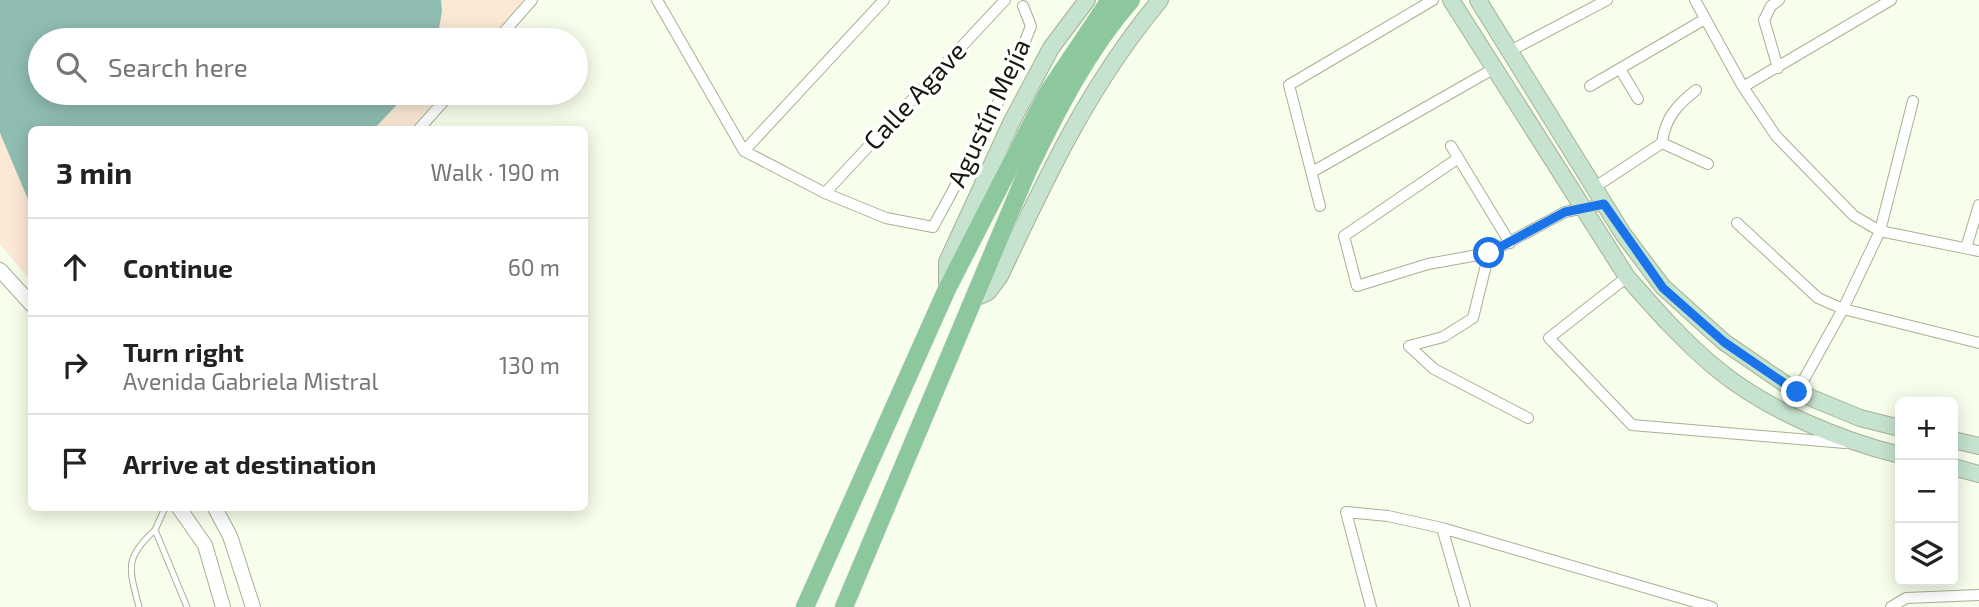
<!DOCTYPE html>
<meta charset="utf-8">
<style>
:root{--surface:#fff;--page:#f6f6f6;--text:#222;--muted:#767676;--line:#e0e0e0}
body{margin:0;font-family:"Exo 2",sans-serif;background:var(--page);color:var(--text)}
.controls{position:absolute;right:21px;bottom:21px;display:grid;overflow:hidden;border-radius:10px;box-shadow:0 4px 18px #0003}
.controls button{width:63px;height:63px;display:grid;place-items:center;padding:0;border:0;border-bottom:2px solid var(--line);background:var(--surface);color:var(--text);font:35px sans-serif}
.stop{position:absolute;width:21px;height:21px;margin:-16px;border:5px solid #1a73e8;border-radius:50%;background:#fff}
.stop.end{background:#1a73e8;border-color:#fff;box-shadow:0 2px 7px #0008}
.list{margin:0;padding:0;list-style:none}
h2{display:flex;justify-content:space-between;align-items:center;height:91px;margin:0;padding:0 28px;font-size:30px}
h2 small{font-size:23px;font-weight:400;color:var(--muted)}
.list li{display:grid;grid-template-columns:46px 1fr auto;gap:21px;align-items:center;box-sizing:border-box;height:98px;padding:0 28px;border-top:2px solid var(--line)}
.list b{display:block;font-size:26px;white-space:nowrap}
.list p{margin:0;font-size:23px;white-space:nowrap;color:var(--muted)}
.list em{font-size:23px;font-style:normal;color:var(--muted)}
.icon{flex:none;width:38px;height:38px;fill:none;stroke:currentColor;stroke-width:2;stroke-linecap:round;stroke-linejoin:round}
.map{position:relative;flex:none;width:1979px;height:607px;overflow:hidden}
.search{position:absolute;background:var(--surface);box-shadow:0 4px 18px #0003;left:28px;top:28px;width:560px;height:77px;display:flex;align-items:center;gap:18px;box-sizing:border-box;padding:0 24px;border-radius:38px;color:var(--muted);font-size:26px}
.panel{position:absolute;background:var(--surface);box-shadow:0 4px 18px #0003;left:28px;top:126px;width:560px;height:385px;border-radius:10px}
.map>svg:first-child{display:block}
.green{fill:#fbe9d5}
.water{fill:#90bdb2}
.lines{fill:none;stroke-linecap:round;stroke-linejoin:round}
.service-casing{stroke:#a6b193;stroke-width:7}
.minor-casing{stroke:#a6b193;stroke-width:12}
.tertiary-casing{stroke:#a6b193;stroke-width:16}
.secondary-casing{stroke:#a6b193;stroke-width:18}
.primary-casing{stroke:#e3e3e2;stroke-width:19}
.service{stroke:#fff;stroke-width:5}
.minor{stroke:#fff;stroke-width:10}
.tertiary{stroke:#fff;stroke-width:14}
.secondary{stroke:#c6e3cf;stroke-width:16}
.primary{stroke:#8cc79e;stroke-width:18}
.route{stroke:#1a73e8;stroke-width:9}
.labels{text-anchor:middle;stroke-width:7;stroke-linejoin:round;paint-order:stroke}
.street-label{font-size:26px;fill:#15190e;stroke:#fff}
</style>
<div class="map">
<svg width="1979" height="607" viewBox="0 0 1979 607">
<rect width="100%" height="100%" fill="#f7feeb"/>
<path class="green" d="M0,0H524L489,40H40V93H442L410,129L32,130L31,281L0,244Z"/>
<path class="water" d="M0,0H441L442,11L437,40H40V93H408L374,129L32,130L30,204L0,133Z"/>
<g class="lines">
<g class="service-casing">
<path id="service" d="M165,508L155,530L187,607
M139,607C129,568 124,558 155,530"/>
</g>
<g class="minor-casing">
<path id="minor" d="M657,0L744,151L825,193L886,218L933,227C969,161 1004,97 1031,26L1023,6
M1695,0L1743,87L1776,136L1854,216L1880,231L1979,251
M497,40L532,0
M1510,51L1607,0
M1778,68L1764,20L1771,6L1779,0
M1620,69L1638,99
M1590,86L1705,19
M1743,87L1891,0
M418,130L451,93
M1662,143C1665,118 1677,105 1696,90
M1451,146L1510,243
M744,151L884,0
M1457,159L1344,236L1357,286L1428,264L1489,253L1565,212L1604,204
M1312,172L1495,68
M1595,187L1662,143L1708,164
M825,193L1005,0
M1320,206L1289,85L1433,0
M1737,223L1818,298L1843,309L1979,343
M1966,248L1979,205
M1627,277L1549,338L1632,425L1845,443
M1409,346L1434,369L1528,418
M1409,346L1443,337L1473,318L1489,253
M1797,392L1843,309L1880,231L1913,101
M1442,528L1465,607
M1371,607L1346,512L1388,516L1442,528L1712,607
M1891,607L1906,598L1979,595"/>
</g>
<g class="tertiary-casing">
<path id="tertiary" d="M0,270L32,305
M179,508L205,545L223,607
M215,508L230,536L253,607"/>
</g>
<g class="secondary-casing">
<path id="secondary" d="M1451,0L1627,277C1655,309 1684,342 1717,369C1767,410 1839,440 1900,455
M1478,0L1623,234L1663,287L1724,342L1797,392L1860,418L1900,428
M947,289V262L1011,123L1051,48L1087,0
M975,298L988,292L1000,276C1047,176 1089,85 1160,0
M1953,440L1979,446
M1953,467L1979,474"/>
</g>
<g class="primary-casing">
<path id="primary" d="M805,607L947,289L1047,94L1110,0
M844,607L1027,172C1056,112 1087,50 1131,0"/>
</g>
<use href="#service" class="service"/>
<use href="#minor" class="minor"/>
<use href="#tertiary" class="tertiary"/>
<use href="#secondary" class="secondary"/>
<use href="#primary" class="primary"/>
</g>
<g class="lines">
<path class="route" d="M1489,253L1565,212L1604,204L1663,288L1724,342L1797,392"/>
</g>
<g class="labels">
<g class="street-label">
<text transform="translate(915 96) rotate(-47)" y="9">Calle Agave</text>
<text transform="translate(989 113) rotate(-65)" y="9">Agustín Mejía</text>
</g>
</g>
</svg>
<div class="controls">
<button>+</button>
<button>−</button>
<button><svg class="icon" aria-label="layers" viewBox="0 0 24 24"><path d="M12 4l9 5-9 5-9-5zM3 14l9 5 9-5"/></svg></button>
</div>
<div class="stop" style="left:1489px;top:253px"></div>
<div class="stop end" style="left:1797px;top:392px"></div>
<div class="search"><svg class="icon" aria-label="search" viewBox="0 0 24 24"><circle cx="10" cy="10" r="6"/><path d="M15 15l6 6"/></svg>Search here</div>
<section class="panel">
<h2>3 min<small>Walk · 190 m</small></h2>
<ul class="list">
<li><svg class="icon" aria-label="ahead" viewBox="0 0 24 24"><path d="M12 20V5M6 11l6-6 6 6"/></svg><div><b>Continue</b></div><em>60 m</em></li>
<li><svg class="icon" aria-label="right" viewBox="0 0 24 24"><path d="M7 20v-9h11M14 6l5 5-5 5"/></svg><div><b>Turn right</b><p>Avenida Gabriela Mistral</p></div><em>130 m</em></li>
<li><svg class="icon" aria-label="arrive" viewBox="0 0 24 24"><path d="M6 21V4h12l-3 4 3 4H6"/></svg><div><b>Arrive at destination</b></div></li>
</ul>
</section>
</div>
